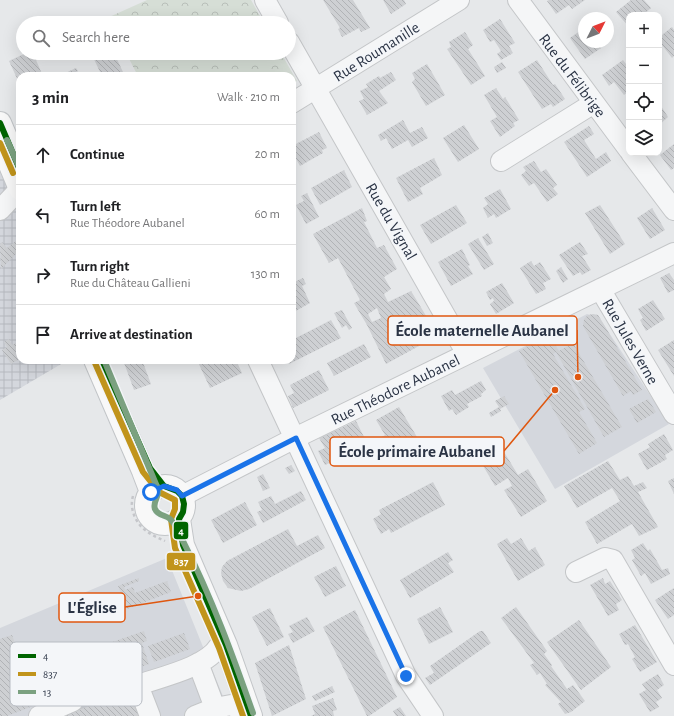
<!DOCTYPE html>
<meta charset="utf-8">
<style>
:root{--surface:#fff;--page:#f2f2f2;--text:#202124;--muted:#757577;--line:#e0e0e0}
body{margin:0;font-family:"Alegreya Sans",sans-serif;background:var(--page);color:var(--text)}
.controls{position:absolute;right:12px;top:12px;display:grid;overflow:hidden;border-radius:8px;box-shadow:0 4px 16px #0002}
.controls button{width:36px;height:36px;display:grid;place-items:center;padding:0;border:0;border-bottom:1px solid var(--line);background:var(--surface);color:var(--text);font:20px sans-serif}
.compass{position:absolute;left:578px;top:12px;width:36px;height:36px;border-radius:50%;background:var(--surface);box-shadow:0 4px 16px #0002;rotate:48deg}
.stop{position:absolute;width:12px;height:12px;margin:-9px;border:3px solid #1a73e8;border-radius:50%;background:#fff}
.stop.end{background:#1a73e8;border-color:#fff;box-shadow:0 1px 4px #0008}
.list{margin:0;padding:0;list-style:none}
h2{display:flex;justify-content:space-between;align-items:center;height:52px;margin:0;padding:0 16px;font-size:17px}
h2 small{font-size:13px;font-weight:400;color:var(--muted)}
.list li{display:grid;grid-template-columns:26px 1fr auto;gap:12px;align-items:center;box-sizing:border-box;height:60px;padding:0 16px;border-top:1px solid var(--line)}
.list b{display:block;font-size:15px;white-space:nowrap}
.list p{margin:0;font-size:13px;white-space:nowrap;color:var(--muted)}
.list em{font-size:13px;font-style:normal;color:var(--muted)}
.icon{flex:none;width:22px;height:22px;fill:none;stroke:currentColor;stroke-width:2;stroke-linecap:round;stroke-linejoin:round}
.map{position:relative;flex:none;width:674px;height:716px;overflow:hidden}
.search{position:absolute;background:var(--surface);box-shadow:0 4px 16px #0002;left:16px;top:16px;width:280px;height:44px;display:flex;align-items:center;gap:10px;box-sizing:border-box;padding:0 14px;border-radius:22px;color:var(--muted);font-size:15px}
.panel{position:absolute;background:var(--surface);box-shadow:0 4px 16px #0002;left:16px;top:72px;width:280px;height:292px;border-radius:12px}
.map>svg:first-child{display:block}
.built{fill:#d4d7dd}
.industrial{fill:url(#industrial-grid)}
.park{fill:url(#park-crowns)}
.building{fill:url(#building-back-hatch);fill-rule:evenodd}
.lines{fill:none;stroke-linecap:round;stroke-linejoin:round}
.minor-tunnel{stroke:#c1c4c9;stroke-width:20;stroke-dasharray:20 10;stroke-linecap:butt}
.minor-casing{stroke:#c4c6c8;stroke-width:22}
.major-casing{stroke:#c2c5c8;stroke-width:24}
.path{stroke:#c5c6ca;stroke-width:2.5;stroke-dasharray:3 3;stroke-linecap:butt}
.minor{stroke:#f5f6f7;stroke-width:20}
.major{stroke:#f8f8f8;stroke-width:22}
.bus-1-casing{stroke:#f4f6f9;stroke-width:9}
.bus-2-casing{stroke:#f4f6f9;stroke-width:9}
.bus-3-casing{stroke:#f4f6f9;stroke-width:9}
.bus-1{stroke:#006400;stroke-width:6}
.bus-2{stroke:#c1941b;stroke-width:6}
.bus-3{stroke:#7ba180;stroke-width:6}
.route{stroke:#1a73e8;stroke-width:5}
.labels{text-anchor:middle;stroke-width:4;stroke-linejoin:round;paint-order:stroke}
.street-label{font-size:16px;fill:#2b3445;stroke:#f4f6f9}
.key{fill:#f4f6f9;stroke:#b8bcc3;stroke-width:1}
.key-label{font-size:11px;fill:#2b3445}
.leader{fill:none;stroke:#df570f;stroke-width:1.5}
.callout-dot{fill:#df570f;stroke:#f4f6f9;stroke-width:1.5}
.callout{fill:#f4f6f9;stroke:#df570f;stroke-width:1.5}
.callout-label{font-size:17px;text-anchor:middle;font-weight:bold;fill:#2b3445}
.line-badge{stroke:#f4f6f9;stroke-width:1.5}
.badge-label{font-size:11px;text-anchor:middle;font-weight:bold;fill:#fff}
</style>
<div class="map">
<svg width="674" height="716" viewBox="0 0 674 716">
<defs>
<pattern id="industrial-grid" width="8" height="8" patternUnits="userSpaceOnUse"><rect width="8" height="8" fill="#d4d7dd"/><path d="M0 4h8M4 0v8" fill="none" stroke="#b6b9bf"/></pattern>
<pattern id="park-crowns" width="20" height="18" patternUnits="userSpaceOnUse"><rect width="20" height="18" fill="#d6ded6"/><path d="M2 6a3 3 0 1 1 6 0M12 15a3 3 0 1 1 6 0" fill="none" stroke="#b8bfb9"/></pattern>
<pattern id="building-back-hatch" width="6" height="6" patternUnits="userSpaceOnUse"><rect width="6" height="6" fill="#ced0d3"/><path d="M-1 5l2 2M0 0l6 6M5-1l2 2" fill="none" stroke="#b1b3b6"/></pattern>
</defs>
<rect width="100%" height="100%" fill="#e6e8ea"/>
<path class="built" d="M587,314L600,319L669,424L555,489L483,368Z
M167,558L231,716H0V628Z"/>
<path class="industrial" d="M0,171L20,219V360H68L0,400Z"/>
<path class="park" d="M147,0H251L264,23H110L107,18Z
M126,53H281L297,81L292,84V76H138Z"/>
<path class="building" d="M323,0H353L370,28L361,32L359,28L342,37L338,29L340,28Z
M383,0H404L406,4L391,14Z
M549,0H585L572,9L569,5L556,14L547,1Z
M631,0H644L651,8L643,15H629V27L616,12Z
M500,19L515,43L509,46L513,53L501,60L497,54L501,51L494,40L490,42L483,30Z
M672,27L674,30V56L672,58L659,41V31L662,35Z
M584,28V42H596L601,48L585,59L570,38Z
M465,32L473,45L468,49L485,76L471,85L447,49L451,47L449,42Z
M26,53H33L42,74L46,72L48,76H20V85L9,61Z
M91,53H114L123,72L115,76H102Z
M537,60L553,85L555,84L565,99L553,107L551,104L542,109L518,72Z
M623,60L629,68V91L624,95L614,82L609,86L602,75Z
M502,62L506,68L497,73L494,67Z
M427,64L445,95L426,106L412,82L415,79L412,73Z
M76,68L78,71L72,74L73,76H59Z
M391,72L396,80L379,91L388,103L367,115L359,101L364,99L360,91L368,87L366,84L379,76L380,78Z
M496,88L503,99L505,97L519,120L513,123L515,126L500,137L490,121L497,117L484,95Z
M661,106L668,117L659,125V108Z
M403,120L410,133L422,127L428,138L412,147L408,140L392,149L386,138L381,141L378,135Z
M464,125L479,149L458,162L443,138Z
M589,126L594,134L584,140L596,159L606,152L611,161L587,177L564,142Z
M319,132L327,148L322,150L323,153L300,166L292,151V146Z
M674,144V168L671,170L660,155Z
M434,158L442,175L420,188L423,194L408,202L396,178Z
M534,161L541,172L546,169L557,185L553,188L558,194L547,202L534,183L529,186L521,175L526,171L523,167Z
M344,170L352,187L320,205L311,188Z
M500,189L511,209L496,218L494,214L488,218L483,208L488,204L484,198Z
M307,193L319,217L306,224L296,205L304,201L301,196Z
M456,205L467,223L431,244L420,225Z
M600,205L625,244L610,254L585,213Z
M362,208L367,221L364,222L377,248L384,245L397,269L384,277L391,289L384,294L388,302L411,291L431,324L421,329L428,341L386,364L367,325L354,303L360,300L338,258L329,263L313,234ZM377,308L381,318L372,322L368,314Z
M652,208L665,230L650,239L637,218Z
M488,233L493,243L487,246L482,237Z
M478,238L494,264L484,270L468,244Z
M16,241L20,245V250L1,269L0,244L2,242L7,248Z
M580,242L588,254L582,256L591,270L582,275L580,272L573,276L559,255Z
M462,249L470,265L468,266L473,274L451,286L438,262Z
M531,261L534,266L540,262L551,279L543,283L546,289L536,294L520,268Z
M561,267L568,279L563,283L556,271Z
M669,273L674,280V290L668,293L660,278Z
M303,278L306,284L302,286L310,303L292,313V283Z
M502,283L514,303L496,314L490,304L494,301L493,298L490,300L486,292Z
M653,300L665,319L646,331L640,320L643,318L638,309Z
M342,310L352,328L349,330L346,325L342,328L334,313Z
M593,314L598,315L603,323L642,390L633,395L631,391L623,396L583,326L584,319L588,315Z
M331,320L341,338L289,364L287,360H292V340Z
M550,337L559,351L573,343L622,427L604,437L556,352L553,354L585,409L579,412L597,443L579,454L519,351L538,340L539,343Z
M9,339L12,345L20,341V359L11,364L2,350L7,347L4,342Z
M674,340V376L658,350Z
M364,344L371,357L334,376L327,363Z
M123,360H142L151,384L134,390Z
M197,360H236L242,373L210,388Z
M319,370L329,390L293,408L288,396L294,393L290,385Z
M481,381L486,390L481,394L482,396L467,404L469,407L456,415L452,409L449,411L441,396L452,390L455,395Z
M504,396L509,404L500,409L501,411L491,417L489,413L499,407L495,401Z
M648,399L656,412L637,423L629,409Z
M399,407L426,452L412,460L409,455L418,450L413,442L386,459L376,441L385,435L376,420Z
M356,421L368,445L325,465L318,451L325,448L319,438Z
M664,434L673,450L665,455L667,459L647,470L638,454L650,447L648,444Z
M501,447L518,475L528,469L547,501L521,517L504,490L512,486L508,478L495,486L479,459Z
M608,461L620,480L628,476L634,486L643,482L647,488L638,492L658,527L639,536L632,524L597,544L585,522L620,501L612,488L577,508L564,486Z
M291,465L295,471L289,474L285,468Z
M263,474L270,488L263,491L257,477Z
M674,478V494L668,481Z
M433,482L445,505L391,533L389,529L381,534L373,519L381,514L379,510Z
M301,491L306,500L263,523L257,512L262,510L258,502L271,496L275,504Z
M245,502L257,525L223,543L211,520Z
M288,529L297,546L318,535L325,548L249,589L241,591L228,588L223,581L221,573L222,567L227,561Z
M507,538L511,544L521,538L529,551L535,547L545,565L518,581L497,544Z
M643,543L648,551L650,549L662,570L668,568L670,574L651,584L645,573L641,576L632,560L635,558L631,550Z
M448,552L453,560L448,563L454,572L410,598L400,580Z
M336,566L346,586L325,597L314,577Z
M139,578V581L124,587L125,590L133,587L135,593L167,581L171,592L127,609L118,586Z
M603,578L605,584L610,581L622,600L616,604L619,610L608,616L590,585Z
M674,588V615L668,619L655,600Z
M440,607L453,632L429,644L417,619Z
M516,607L547,651L544,654L552,665L551,666L567,689L573,685L585,701L571,712L565,714L558,704L561,702L545,685L547,684L540,673L537,675L530,665L534,663L501,618Z
M270,608L284,637L267,646L252,617Z
M355,610L397,697L369,716H367L323,627Z
M307,617L315,631L293,643L288,634L293,632L289,626Z
M579,620L611,667L581,690L547,642Z
M635,625L657,662L640,672L632,659L635,657L628,644L625,645L619,634Z
M144,631L147,641L142,643L149,664L103,680L109,698L130,691L139,716H59L80,708L73,691L90,685L78,654Z
M480,631H483L491,643L430,685L425,678L434,673L430,666Z
M184,633L190,649L154,662L148,646Z
M12,635L35,697L38,696L41,703L7,716H0V639Z
M289,645L306,699L272,716L255,663Z
M658,674L664,685L657,690L662,698L656,702L659,707L650,712L639,694L646,690L642,684Z
M332,686L335,692L315,701L312,696Z
M333,698L337,710L333,711L334,716H311L315,714L312,706Z
M400,707L406,716H396L393,711Z"/>
<g class="lines">
<path class="minor-tunnel" d="M73,701L110,689"/>
<g class="minor-casing">
<path id="minor" d="M265,0L278,23
M518,0L629,150
M289,42L467,354
M292,103L459,0
M631,153L674,210
M501,161L594,103
M0,210L15,194L20,192
M600,289L674,414
M258,360L406,676L433,716
M182,496L295,438L674,253
M576,572L605,558L613,560L674,665
M110,689L121,686L138,685
M215,708L231,705L243,711
M39,716L73,701
M150,716L138,685C161,677 207,667 219,646
M195,716L215,708L198,663"/>
</g>
<g class="major-casing">
<path id="major" d="M0,123L20,170
M7,158L20,189
M95,360L143,471L151,492
M146 505a19 19 0 1 1 38 0a19 19 0 1 1-38 0Z
M179,519L183,545L226,645L251,716"/>
</g>
<path class="path" d="M133,496C129,509 136,525 148,532C153,536 159,538 165,541"/>
<use href="#minor" class="minor"/>
<use href="#major" class="major"/>
<g class="bus-1-casing">
<path id="bus-1" d="M0,123L20,170
M102,360L150,468L164,486L177,491L182,496L184,504L183,512L179,519L183,545L226,645L251,716"/>
</g>
<g class="bus-2-casing">
<path id="bus-2" d="M0,143L13,173
M95,363L143,472L159,492L175,500V509L171,519L175,548L219,648L243,716"/>
</g>
<g class="bus-3-casing">
<path id="bus-3" d="M7,140L20,169
M104,360L158,489C160,496 152,502 155,509C158,516 166,515 170,519C176,524 180,536 184,543C212,598 233,656 253,713"/>
</g>
<use href="#bus-1" class="bus-1"/>
<use href="#bus-2" class="bus-2"/>
<use href="#bus-3" class="bus-3"/>
</g>
<g class="lines">
<path class="route" d="M151,492L164,486L177,490L182,496L296,438L406,676"/>
</g>
<g class="labels">
<g class="street-label">
<text transform="translate(376 51) rotate(-32)" y="6">Rue Roumanille</text>
<text transform="translate(573 75) rotate(53)" y="6">Rue du Félibrige</text>
<text transform="translate(392 221) rotate(60)" y="6">Rue du Vignal</text>
<text transform="translate(631 341) rotate(60)" y="6">Rue Jules Verne</text>
<text transform="translate(395 389) rotate(-26)" y="6">Rue Théodore Aubanel</text>
</g>
</g>
<rect x="10" y="642" width="132" height="64" rx="6" class="key"/>
<rect x="18" y="654" width="18" height="4" fill="#006400"/>
<rect x="18" y="672" width="18" height="4" fill="#c1941b"/>
<rect x="18" y="690" width="18" height="4" fill="#7ba180"/>
<g class="key-label">
<text x="43" y="660">4</text>
<text x="43" y="678">837</text>
<text x="43" y="696">13</text>
</g>
<path class="leader" d="M578 377L577 330M555 390L504 451M198 596L125 607"/>
<g class="callout-dot">
<circle cx="578" cy="377" r="4"/>
<circle cx="555" cy="390" r="4"/>
<circle cx="198" cy="596" r="4"/>
</g>
<g class="callout">
<rect x="388" y="316" width="189" height="29" rx="4"/>
<rect x="330" y="437" width="174" height="29" rx="4"/>
<rect x="59" y="593" width="66" height="29" rx="4"/>
</g>
<g class="callout-label">
<text x="482" y="336">École maternelle Aubanel</text>
<text x="417" y="457">École primaire Aubanel</text>
<text x="92" y="613">L'Église</text>
</g>
<g class="line-badge">
<rect x="173" y="521" width="16" height="19" rx="4" fill="#006400"/>
<rect x="166" y="552" width="30" height="19" rx="4" fill="#c1941b"/>
</g>
<g class="badge-label">
<text x="181" y="535">4</text>
<text x="181" y="565">837</text>
</g>
</svg>
<div class="controls">
<button>+</button>
<button>−</button>
<button><svg class="icon" aria-label="locate" viewBox="0 0 24 24"><circle cx="12" cy="12" r="6"/><path d="M12 2v4M12 18v4M2 12h4M18 12h4"/></svg></button>
<button><svg class="icon" aria-label="layers" viewBox="0 0 24 24"><path d="M12 4l9 5-9 5-9-5zM3 14l9 5 9-5"/></svg></button>
</div>
<svg class="compass" viewBox="-18 -18 36 36"><path d="M0-13l5 13h-10z" fill="#e53935"/><path d="M0 13l5-13h-10z" fill="#757577"/></svg>
<div class="stop" style="left:151px;top:492px"></div>
<div class="stop end" style="left:406px;top:676px"></div>
<div class="search"><svg class="icon" aria-label="search" viewBox="0 0 24 24"><circle cx="10" cy="10" r="6"/><path d="M15 15l6 6"/></svg>Search here</div>
<section class="panel">
<h2>3 min<small>Walk · 210 m</small></h2>
<ul class="list">
<li><svg class="icon" aria-label="ahead" viewBox="0 0 24 24"><path d="M12 20V5M6 11l6-6 6 6"/></svg><div><b>Continue</b></div><em>20 m</em></li>
<li><svg class="icon" aria-label="left" viewBox="0 0 24 24"><path d="M17 20v-9H6M10 6l-5 5 5 5"/></svg><div><b>Turn left</b><p>Rue Théodore Aubanel</p></div><em>60 m</em></li>
<li><svg class="icon" aria-label="right" viewBox="0 0 24 24"><path d="M7 20v-9h11M14 6l5 5-5 5"/></svg><div><b>Turn right</b><p>Rue du Château Gallieni</p></div><em>130 m</em></li>
<li><svg class="icon" aria-label="arrive" viewBox="0 0 24 24"><path d="M6 21V4h12l-3 4 3 4H6"/></svg><div><b>Arrive at destination</b></div></li>
</ul>
</section>
</div>
